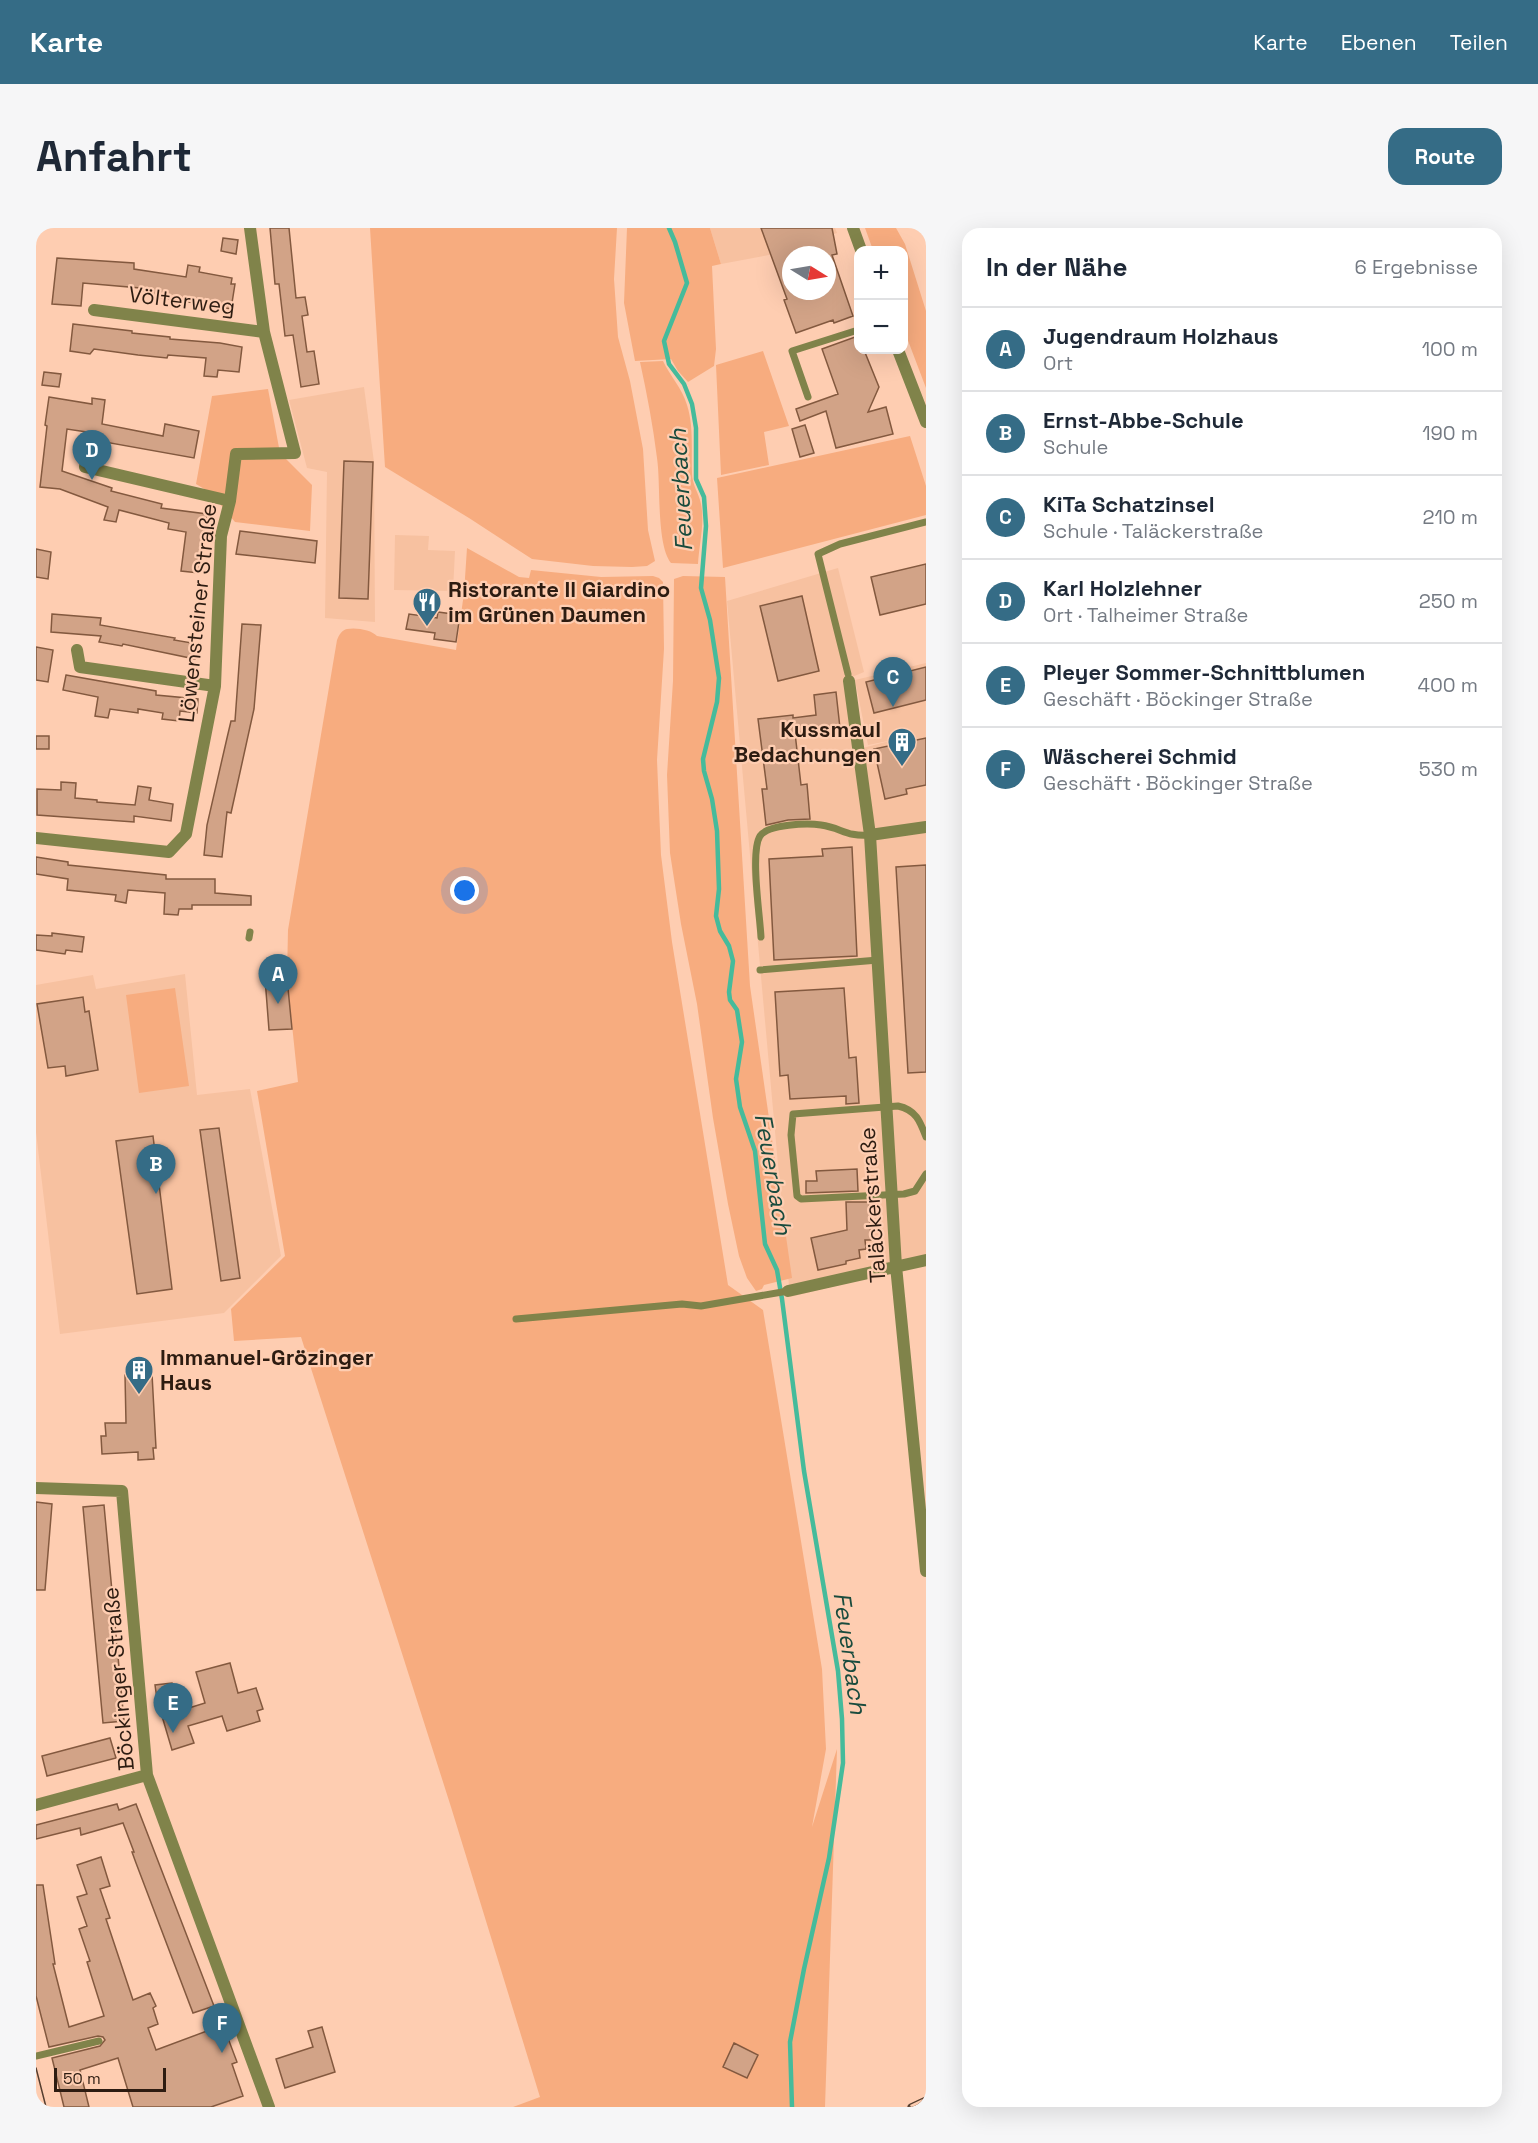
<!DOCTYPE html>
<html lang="de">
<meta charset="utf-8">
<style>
:root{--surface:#fff;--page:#f6f6f7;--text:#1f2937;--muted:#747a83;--line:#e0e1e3;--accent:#356c86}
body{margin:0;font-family:"Space Grotesk",sans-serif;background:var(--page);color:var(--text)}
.controls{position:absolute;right:18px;top:18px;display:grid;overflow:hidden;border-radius:12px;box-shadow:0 6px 24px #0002}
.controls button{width:54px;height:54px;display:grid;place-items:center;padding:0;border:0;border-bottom:2px solid var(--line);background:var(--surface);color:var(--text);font:30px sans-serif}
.compass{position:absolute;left:746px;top:18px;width:54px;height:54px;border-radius:50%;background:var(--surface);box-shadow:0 6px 24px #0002;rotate:101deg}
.scale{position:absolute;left:18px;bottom:15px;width:112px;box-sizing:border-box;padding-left:6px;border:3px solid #2d1c11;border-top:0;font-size:16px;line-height:21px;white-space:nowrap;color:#2d1c11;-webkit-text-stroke:4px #fecdb1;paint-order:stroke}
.you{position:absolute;left:429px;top:663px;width:21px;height:21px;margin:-15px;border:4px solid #fff;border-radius:50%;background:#1a73e8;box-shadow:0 0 0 9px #1a73e833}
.badge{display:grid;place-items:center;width:39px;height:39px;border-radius:50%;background:var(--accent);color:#fff;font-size:20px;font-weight:700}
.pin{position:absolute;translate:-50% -50px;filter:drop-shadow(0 2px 3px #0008)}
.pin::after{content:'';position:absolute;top:32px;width:21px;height:18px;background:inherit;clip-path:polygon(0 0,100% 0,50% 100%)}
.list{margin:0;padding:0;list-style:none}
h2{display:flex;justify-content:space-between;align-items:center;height:78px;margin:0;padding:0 24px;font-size:26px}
h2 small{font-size:20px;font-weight:400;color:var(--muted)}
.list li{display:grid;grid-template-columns:39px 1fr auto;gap:18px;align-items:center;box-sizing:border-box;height:84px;padding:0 24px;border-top:2px solid var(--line)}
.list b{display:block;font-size:22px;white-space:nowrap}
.list p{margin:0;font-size:20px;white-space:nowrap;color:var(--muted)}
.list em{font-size:20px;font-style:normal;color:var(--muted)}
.map{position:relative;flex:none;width:890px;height:1879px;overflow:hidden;border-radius:18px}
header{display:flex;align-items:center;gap:36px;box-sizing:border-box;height:84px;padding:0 30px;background:var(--accent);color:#fff}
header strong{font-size:28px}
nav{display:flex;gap:33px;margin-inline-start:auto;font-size:21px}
.intro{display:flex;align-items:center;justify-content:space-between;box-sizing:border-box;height:144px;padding:0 36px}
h1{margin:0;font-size:42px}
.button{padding:15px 27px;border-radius:18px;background:var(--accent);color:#fff;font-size:21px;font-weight:700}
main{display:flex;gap:36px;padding:0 36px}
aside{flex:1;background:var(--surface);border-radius:18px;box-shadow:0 6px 24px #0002}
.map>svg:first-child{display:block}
.built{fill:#f7c1a0}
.green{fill:#f7ac7f}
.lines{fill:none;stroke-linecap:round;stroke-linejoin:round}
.stream{stroke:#45bb9b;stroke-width:4.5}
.building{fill:#d2a387;stroke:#83593f;stroke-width:1.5;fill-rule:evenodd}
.lane{stroke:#80834a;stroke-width:7}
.street{stroke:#80834a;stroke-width:12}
.tram{stroke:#563f30;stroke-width:1.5}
.rail-casing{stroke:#563f30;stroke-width:7}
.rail{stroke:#fecdb1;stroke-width:4.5;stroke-dasharray:14;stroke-linecap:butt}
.labels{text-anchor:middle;stroke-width:4.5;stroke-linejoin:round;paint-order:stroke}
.street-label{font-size:22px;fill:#2d1c11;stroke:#fecdb1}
.poi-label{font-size:22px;font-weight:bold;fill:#2d1c11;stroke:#fecdb1;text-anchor:start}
.water-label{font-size:24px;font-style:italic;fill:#194b3d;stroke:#fecdb1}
</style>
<header>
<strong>Karte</strong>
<nav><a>Karte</a><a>Ebenen</a><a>Teilen</a></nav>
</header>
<div class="intro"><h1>Anfahrt</h1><a class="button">Route</a></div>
<main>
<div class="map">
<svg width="890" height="1879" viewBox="0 0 890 1879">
<rect width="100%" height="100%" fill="#fecdb1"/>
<path class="built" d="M674,0H799L801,5L733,27L685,36Z
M328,159L338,234L339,394L289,390L291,244L271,240L253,172Z
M359,307L393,308L392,322L419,323L417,363L358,362Z
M802,340L828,444L816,449L827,520L857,512L832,517L819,452L890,435V1036L754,1069L691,373Z
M149,746L161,867L214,861L245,1028L188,1085L24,1106L0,904V757L57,747L60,761Z"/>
<path class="green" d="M334,0H581L578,51L582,109L594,153L607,221L612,302L619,333L611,338L596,339L557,338L496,331L433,290L349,239Z
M591,0H674L685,36L676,38L680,121L678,138L652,154L642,143L635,131L599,133L588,75Z
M829,0H860L869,16L890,83V160L868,102L867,22H837Z
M727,123L753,198L728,204L733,237L685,247L680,137Z
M627,133C634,148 646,160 651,177C658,199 655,222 656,245C656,257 663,265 665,276C669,295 663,317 662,336L635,335C620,316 625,256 621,230C617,198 611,166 604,134Z
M232,161L244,225L276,257L274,303L199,294L175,265L160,256L176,168Z
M874,208L890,258V287L687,340L681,250Z
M431,320L483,349L493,350L495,342L565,349L617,348L623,350L627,354L628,421L621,532L625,627L636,714L692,1057L727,1082L786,1441L790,1521L776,1599L801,1521L789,1879H477L504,1869L415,1579L265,1109L198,1113L195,1081L249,1028L221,863L262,854L251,749L252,702L301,412C303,407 306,402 311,401C320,399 336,402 341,408L420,422L428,365Z
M647,348L689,349L714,758L756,1050L728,1057L726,1061L720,1063L711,1050L703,1028L692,976L677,890L661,776L645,696L634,625L631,547L637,453L638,351Z
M139,760L153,858L103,865L90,767Z"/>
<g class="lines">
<path class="stream" d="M633,0L639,14L651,55L628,113L633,136L648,156L656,176L660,200V251L668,269L670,298L665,360L674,392L683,450L681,474L667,531L668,543L676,571L681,603L683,661L680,688L684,703L693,718L697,733L693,764L694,772L701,782L706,814L700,851L704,879L719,923L729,1016L741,1042L746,1071L768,1243L802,1443L806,1491L807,1535L793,1630L768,1741L754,1814L756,1879"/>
</g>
<path class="building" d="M234,0H253L260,70L269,69L272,87L266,88L271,124L278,123L283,156L265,159L257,107L249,108L243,56H239Z
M725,0H796L801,26L796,27L817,88L798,95L797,92L760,105L748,72L751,71ZM755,27H791V63H755Z
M187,10L202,12L200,26L185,23Z
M21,30L98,35V41L150,49L152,37L164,39L163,44L196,50L195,56H199L195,81L103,66L104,60L47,55L45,78L16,76Z
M37,96L96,103V105L134,109V111L184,115L206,119L203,144L182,142L181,149L168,148L170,130L132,127L131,130L102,127L58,121L54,126L34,123Z
M819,109L822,110V122H828L843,159L832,184L850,179L857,206L800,220L790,183L764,193L760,181L802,166L786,121Z
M8,144L25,146L23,159L6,157Z
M13,169L56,176V170L69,172L66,196L127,208L129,196L163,203L158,230L63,213L64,206L31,201L26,243L76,260L75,263L126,276L125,280L171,286L163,345L145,343L150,304L132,301L133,295L83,282L80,294L68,292L72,279L24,261L4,259L11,198L9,197Z
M769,197L778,225L764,229L756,201Z
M308,233L337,234L332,371L303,370Z
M204,303L281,313L279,335L200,326Z
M0,321L15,324L12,351L0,349Z
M890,336V376L844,387L835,349Z
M766,368L783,443L742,453L724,378Z
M402,384L424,387L420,414L398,411L399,405L370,401L373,386L401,390Z
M16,386L65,390L64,397L139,410L138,412L162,416L159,431L87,416L86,418L63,414L65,408L15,404Z
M206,396L225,397L218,481L195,585L191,584L186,629L168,627L171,597L191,510L195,493H199Z
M0,419L17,422L12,454L0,452Z
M890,439V472L838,485L830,454Z
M30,447L120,463V467L162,471L161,485L144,483L143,493L126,491L127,485L102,481V485L74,481L72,490L59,488L62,469L27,462Z
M800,464L804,500L759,505L765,557L771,556L774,591L752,592L730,597L726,561H731L722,491L757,487V490L780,487L778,467Z
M0,508H13V521H0Z
M890,510V557L870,561L871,566L849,571L838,521Z
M25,554L40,555L39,570L61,572V574L99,577L102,558L115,560L113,572L137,576L135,593L98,588V594L1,587V561L25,562Z
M816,619L821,728L738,732L733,631L787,628L786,621Z
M0,629L32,634V637L130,647V651H179V665L215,668V677H156V681H143L142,687L128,686L129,665L92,662L90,675L79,673L80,667L31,662L32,651L0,646Z
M890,637V844L872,845L860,639Z
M16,705L48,709L46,724L30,722L29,726L0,722V707L16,708Z
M229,750H251L256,801L233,802Z
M808,760L813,830L820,829L823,875L810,876V868L754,871L752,847L744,848L739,764Z
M47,769L49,784L53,783L62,842L30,848L29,838L12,840L1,776Z
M183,900L204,1050L185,1053L164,902Z
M117,908L136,1061L101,1066L80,913Z
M821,941L822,963L770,965V953H781L780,943Z
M810,974H833L835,1012H829L830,1021L823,1022L824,1030L810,1033V1036L782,1042L775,1010L811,1002Z
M116,1146L120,1220H117L118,1231L102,1232V1224L66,1226L65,1208H70L69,1195H90L89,1147Z
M0,1274L16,1276L9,1362H0Z
M68,1277L88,1493L67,1495L47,1279Z
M194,1435L202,1465L220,1460L227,1481L221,1483L224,1493L191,1503L186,1488L152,1498L158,1515L136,1522L121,1471L119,1457L136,1455L140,1484L169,1475L160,1444Z
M74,1510L80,1530L11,1548L6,1528Z
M81,1576L83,1582L100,1576L178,1778L157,1785L100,1635L96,1624H98L87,1595L45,1607L44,1600L0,1611V1597Z
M65,1629L74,1658L64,1661L74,1690L70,1691L97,1772L114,1765L120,1778L117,1780L122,1796L112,1800L120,1822L187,1797L201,1834L196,1836L207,1868L175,1879H97L82,1830L44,1842L53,1879H28L16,1830L64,1818L69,1812L67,1809L62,1808L13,1819L0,1768V1657H7L19,1736H17L33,1799L68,1788L51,1734L54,1733L43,1701L51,1698L41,1669L51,1666L41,1637Z
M286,1799L299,1844L249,1860L240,1831L277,1819L272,1803Z
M698,1815L722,1827L711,1850L687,1839Z"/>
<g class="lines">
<path class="lane" d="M772,169L756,123L822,102
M812,446L782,326L804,316L890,294
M725,709C724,688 714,624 724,608C732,596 772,595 785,597C806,600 810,609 834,607
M213,710L214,704
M724,742L842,732
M890,909C884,893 880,882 862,878L757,886L755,907L761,968L765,971L868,966L879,963L890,946
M480,1091L646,1076L665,1078L752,1063
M0,1828L63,1813"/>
<path class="street" d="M817,0L825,22
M58,82L228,104
M862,122L890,194
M52,214L49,239L194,273
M41,422L44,439L179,458
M813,453L834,607L860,1038L890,1343
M834,607L890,599
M0,610L133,624L150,606L179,458L185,308L194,273L200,226L259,225L228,104L214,0
M752,1063L890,1032
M0,1260L86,1263L111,1547L233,1879
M0,1577L111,1547"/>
<path class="tram" d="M0,1840L10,1879"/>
<g class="rail-casing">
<path id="rail" d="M875,1879L890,1872"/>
</g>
<use href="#rail" class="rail"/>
</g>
<defs>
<g id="restaurant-pin" transform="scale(1.5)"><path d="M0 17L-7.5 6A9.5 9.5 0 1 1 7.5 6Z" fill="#356c86" stroke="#fecdb1"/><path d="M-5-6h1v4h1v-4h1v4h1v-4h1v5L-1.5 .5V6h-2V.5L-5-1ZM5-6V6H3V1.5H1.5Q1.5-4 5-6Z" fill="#fff"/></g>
<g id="building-pin" transform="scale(1.5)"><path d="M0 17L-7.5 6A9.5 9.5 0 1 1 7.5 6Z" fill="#356c86" stroke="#fecdb1"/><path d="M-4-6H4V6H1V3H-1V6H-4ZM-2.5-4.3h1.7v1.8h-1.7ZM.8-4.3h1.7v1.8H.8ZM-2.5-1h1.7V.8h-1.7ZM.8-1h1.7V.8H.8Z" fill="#fff"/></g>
</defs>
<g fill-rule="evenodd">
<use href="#restaurant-pin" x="391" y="374"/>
<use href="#building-pin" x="866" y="514"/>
<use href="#building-pin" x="103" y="1142"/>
</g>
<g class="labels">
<g class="street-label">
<text transform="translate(146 72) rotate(7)" y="8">Völterweg</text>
<text transform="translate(161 385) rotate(-84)" y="8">Löwensteiner Straße</text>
<text transform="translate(836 977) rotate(-94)" y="8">Taläckerstraße</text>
<text transform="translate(82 1451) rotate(-95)" y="8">Böckinger Straße</text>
</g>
<g class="poi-label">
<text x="412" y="369">Ristorante Il Giardino<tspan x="412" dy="25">im Grünen Daumen</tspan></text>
<text x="845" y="509" text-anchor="end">Kussmaul<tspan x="845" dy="25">Bedachungen</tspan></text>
<text x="124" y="1137">Immanuel-Grözinger<tspan x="124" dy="25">Haus</tspan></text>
</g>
<g class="water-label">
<text transform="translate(645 262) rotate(-93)" y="8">Feuerbach</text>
<text transform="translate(737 946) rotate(80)" y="8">Feuerbach</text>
<text transform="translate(814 1425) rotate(82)" y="8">Feuerbach</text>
</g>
</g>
</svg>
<div class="controls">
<button>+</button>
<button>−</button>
</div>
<svg class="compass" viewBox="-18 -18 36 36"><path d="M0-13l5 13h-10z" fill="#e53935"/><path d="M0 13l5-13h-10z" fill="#747a83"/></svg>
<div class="scale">50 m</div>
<div class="you"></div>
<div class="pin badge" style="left:242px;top:776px">A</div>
<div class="pin badge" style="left:120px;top:966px">B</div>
<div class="pin badge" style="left:857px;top:479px">C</div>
<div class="pin badge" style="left:56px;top:252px">D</div>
<div class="pin badge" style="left:137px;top:1505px">E</div>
<div class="pin badge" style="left:186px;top:1825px">F</div>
</div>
<aside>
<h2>In der Nähe<small>6 Ergebnisse</small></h2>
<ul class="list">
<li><span class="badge">A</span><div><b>Jugendraum Holzhaus</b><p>Ort</p></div><em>100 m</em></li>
<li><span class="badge">B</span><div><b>Ernst-Abbe-Schule</b><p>Schule</p></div><em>190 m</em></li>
<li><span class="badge">C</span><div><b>KiTa Schatzinsel</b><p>Schule · Taläckerstraße</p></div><em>210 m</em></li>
<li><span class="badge">D</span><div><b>Karl Holzlehner</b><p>Ort · Talheimer Straße</p></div><em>250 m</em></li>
<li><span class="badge">E</span><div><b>Pleyer Sommer-Schnittblumen</b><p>Geschäft · Böckinger Straße</p></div><em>400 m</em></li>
<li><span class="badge">F</span><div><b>Wäscherei Schmid</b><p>Geschäft · Böckinger Straße</p></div><em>530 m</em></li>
</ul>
</aside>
</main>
